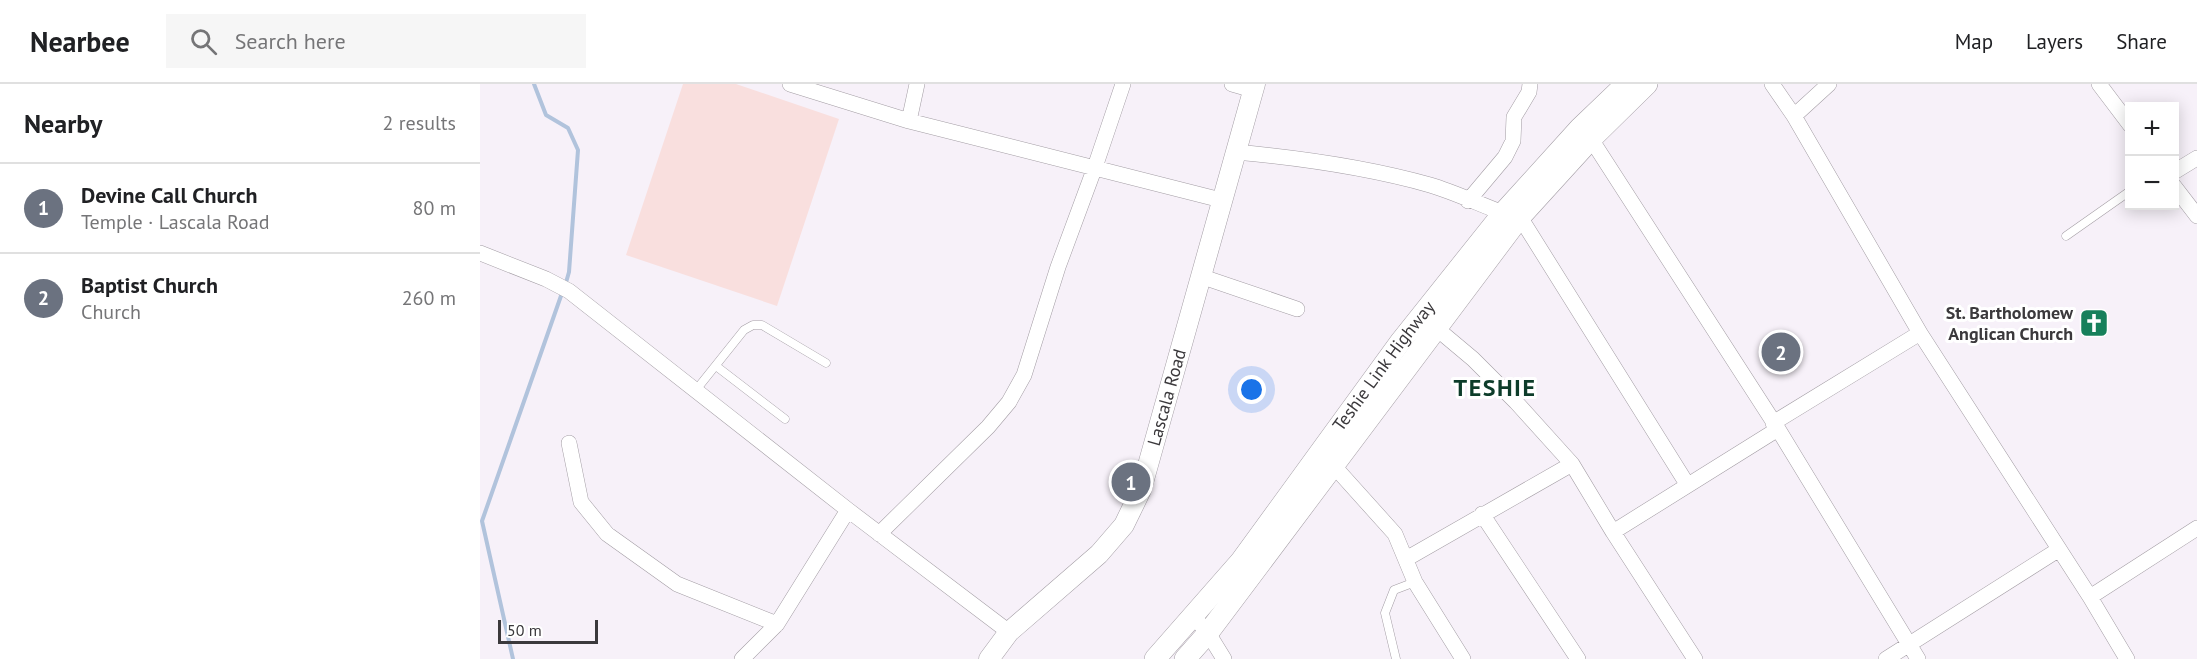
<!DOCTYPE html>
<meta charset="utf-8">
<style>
:root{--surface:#fff;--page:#f6f6f6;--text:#202124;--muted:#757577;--line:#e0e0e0;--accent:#2563eb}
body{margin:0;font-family:"PT Sans",sans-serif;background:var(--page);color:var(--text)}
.controls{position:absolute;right:18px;top:18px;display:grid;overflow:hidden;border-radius:0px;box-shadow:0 3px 15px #0003}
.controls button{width:54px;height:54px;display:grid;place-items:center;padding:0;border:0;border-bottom:2px solid var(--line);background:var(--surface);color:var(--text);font:30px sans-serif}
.scale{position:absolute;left:18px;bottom:15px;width:100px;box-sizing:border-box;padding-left:6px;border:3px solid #3b393c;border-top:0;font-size:16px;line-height:21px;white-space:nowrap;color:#3b393c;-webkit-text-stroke:4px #fff;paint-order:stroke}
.you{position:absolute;left:772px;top:306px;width:21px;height:21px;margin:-15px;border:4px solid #fff;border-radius:50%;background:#1a73e8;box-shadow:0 0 0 9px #1a73e833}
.badge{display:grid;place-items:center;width:39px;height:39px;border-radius:50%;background:var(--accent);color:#fff;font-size:20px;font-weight:700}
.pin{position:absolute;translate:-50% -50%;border:3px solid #fff;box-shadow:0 2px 6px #0006}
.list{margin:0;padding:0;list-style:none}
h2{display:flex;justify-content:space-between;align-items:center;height:78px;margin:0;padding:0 24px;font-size:26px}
h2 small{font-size:20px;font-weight:400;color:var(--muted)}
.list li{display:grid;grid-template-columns:39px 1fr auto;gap:18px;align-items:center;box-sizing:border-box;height:90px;padding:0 24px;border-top:2px solid var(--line)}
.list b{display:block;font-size:22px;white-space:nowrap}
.list p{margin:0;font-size:20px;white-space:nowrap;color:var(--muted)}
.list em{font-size:20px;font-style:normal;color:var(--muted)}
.icon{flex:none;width:33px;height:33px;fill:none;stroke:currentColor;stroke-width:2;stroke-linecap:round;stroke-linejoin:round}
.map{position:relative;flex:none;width:1717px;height:575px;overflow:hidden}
header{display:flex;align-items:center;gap:36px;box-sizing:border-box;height:84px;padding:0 30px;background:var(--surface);border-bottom:2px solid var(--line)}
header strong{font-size:28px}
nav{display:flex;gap:33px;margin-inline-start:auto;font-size:21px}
.search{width:420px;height:54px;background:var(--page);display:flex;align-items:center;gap:15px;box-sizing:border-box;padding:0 21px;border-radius:0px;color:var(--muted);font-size:22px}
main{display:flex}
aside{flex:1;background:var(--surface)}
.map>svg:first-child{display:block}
.green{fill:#f9dfde}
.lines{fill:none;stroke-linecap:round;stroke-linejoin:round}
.stream{stroke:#b1c3dc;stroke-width:4}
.service-casing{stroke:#a39da4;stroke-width:9}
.minor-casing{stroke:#a39da4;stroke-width:16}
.tertiary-casing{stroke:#a39da4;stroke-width:21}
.secondary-casing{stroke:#a39da4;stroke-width:22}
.service{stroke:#fff;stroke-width:8}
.minor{stroke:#fff;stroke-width:15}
.tertiary{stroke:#fff;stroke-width:20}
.secondary{stroke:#fff;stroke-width:21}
.labels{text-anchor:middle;stroke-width:6;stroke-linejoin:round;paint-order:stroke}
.poi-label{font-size:18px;font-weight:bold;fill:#3b393c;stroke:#fff;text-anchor:end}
.street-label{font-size:18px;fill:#3b393c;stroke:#fff}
.district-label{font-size:24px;font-weight:bold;letter-spacing:1.5px;fill:#0d3c2a;stroke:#fff}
</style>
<header>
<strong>Nearbee</strong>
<div class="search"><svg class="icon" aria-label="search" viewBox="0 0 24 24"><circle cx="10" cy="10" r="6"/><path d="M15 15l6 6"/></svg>Search here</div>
<nav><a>Map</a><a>Layers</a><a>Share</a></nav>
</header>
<main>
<aside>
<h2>Nearby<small>2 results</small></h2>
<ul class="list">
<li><span class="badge" style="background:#6b7280">1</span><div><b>Devine Call Church</b><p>Temple · Lascala Road</p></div><em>80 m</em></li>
<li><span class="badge" style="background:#6b7280">2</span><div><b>Baptist Church</b><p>Church</p></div><em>260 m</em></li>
</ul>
</aside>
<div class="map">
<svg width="1717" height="575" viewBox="0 0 1717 575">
<rect width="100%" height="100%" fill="#f7f1f9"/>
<path class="green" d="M203,0H256L359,35L297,222L146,171Z"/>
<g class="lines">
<path class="stream" d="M54,0L66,31L88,44L98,66L89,188L85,202
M33,575L2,437L82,209"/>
<g class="service-casing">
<path id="service" d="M1586,152L1650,107
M236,282L305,335
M216,306L264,246L273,241H282L346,279
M916,575L905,529L914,506L935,498"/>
</g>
<g class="minor-casing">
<path id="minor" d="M310,0L429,37L741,116
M752,0L773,6
M1292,0L1314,32L1440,249L1610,513L1647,575
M1619,0L1650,41
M1314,32L1349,0
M429,37L437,0
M1111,55L1298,345L1438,575
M755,68C821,74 886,83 950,101C974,108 999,120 1023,129
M1694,88L1717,74
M1694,102L1717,132
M988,117L1025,73L1033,57L1034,33L1049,8L1050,0
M1040,133L1207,400
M0,169L66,195L89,207L368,426L529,548
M720,192L817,225
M956,244L993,275L1036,318L1092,380L1133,448L1215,575
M1293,339L1440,249
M89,359L101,418L127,450L197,500L297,540
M853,381L915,450L935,498L983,575
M1002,430L1098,575
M1133,448L1298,345
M399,450L508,343L529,318L544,291L578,183L615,83L643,0
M926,475L1092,380
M1610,513L1717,444
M713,532L728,549L744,575
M262,575L297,540L368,426
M1406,575L1578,466"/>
</g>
<g class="tertiary-casing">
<g id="tertiary">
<path id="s1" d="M509,575L529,548L619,470L644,441L661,406L775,0"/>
</g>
</g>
<g class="secondary-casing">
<g id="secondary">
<path id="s2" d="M675,575L761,477L921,257L1023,129L1100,44L1146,0"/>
<path d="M705,575L728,549L1040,133L1111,55L1167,0"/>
</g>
</g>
<use href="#service" class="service"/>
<use href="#minor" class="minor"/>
<use href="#tertiary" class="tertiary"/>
<use href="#secondary" class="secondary"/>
</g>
<defs>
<g id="church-square" transform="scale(1.5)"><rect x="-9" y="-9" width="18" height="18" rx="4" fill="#17805b" stroke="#fff"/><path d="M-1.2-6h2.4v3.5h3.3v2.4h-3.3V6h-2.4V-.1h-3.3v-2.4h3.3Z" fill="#fff"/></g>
</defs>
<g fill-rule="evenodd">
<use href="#church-square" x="1614" y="239"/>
</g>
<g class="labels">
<g class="poi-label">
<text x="1593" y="235">St. Bartholomew<tspan x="1593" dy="21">Anglican Church</tspan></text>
</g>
<g class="street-label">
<text dy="6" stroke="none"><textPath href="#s2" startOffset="372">Teshie Link Highway</textPath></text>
<text dy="6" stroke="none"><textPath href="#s1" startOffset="326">Lascala Road</textPath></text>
</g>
<g class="district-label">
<text x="1015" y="312">TESHIE</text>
</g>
</g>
</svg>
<div class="controls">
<button>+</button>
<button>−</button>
</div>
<div class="scale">50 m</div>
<div class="you"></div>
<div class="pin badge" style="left:651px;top:398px;background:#6b7280">1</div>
<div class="pin badge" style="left:1301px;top:268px;background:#6b7280">2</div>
</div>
</main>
